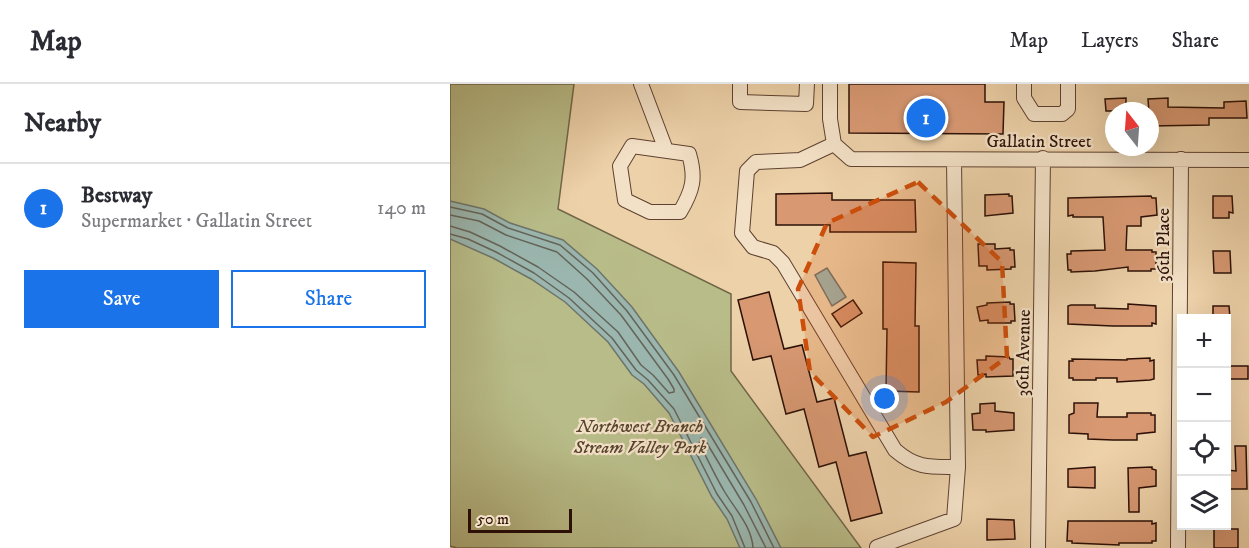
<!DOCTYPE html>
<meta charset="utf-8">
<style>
:root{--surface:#fff;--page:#f2f2f3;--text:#2b2b33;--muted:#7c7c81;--line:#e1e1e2;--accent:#1a73e8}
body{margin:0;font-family:"IM FELL DW Pica",serif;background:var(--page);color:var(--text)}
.controls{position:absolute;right:18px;bottom:18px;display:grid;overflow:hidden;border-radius:0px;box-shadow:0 6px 24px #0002}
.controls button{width:54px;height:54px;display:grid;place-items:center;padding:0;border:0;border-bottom:2px solid var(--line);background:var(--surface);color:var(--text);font:30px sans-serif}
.compass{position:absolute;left:655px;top:18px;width:54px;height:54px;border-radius:50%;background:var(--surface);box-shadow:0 6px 24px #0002;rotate:343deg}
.scale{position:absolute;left:18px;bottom:15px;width:104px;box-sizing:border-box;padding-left:6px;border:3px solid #2d1107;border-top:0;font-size:16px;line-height:21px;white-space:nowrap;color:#2d1107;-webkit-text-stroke:4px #f3e1c7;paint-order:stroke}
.you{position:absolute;left:435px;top:315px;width:21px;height:21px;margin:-15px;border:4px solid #fff;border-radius:50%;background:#1a73e8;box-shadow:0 0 0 9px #1a73e833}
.badge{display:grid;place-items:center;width:39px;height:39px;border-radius:50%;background:var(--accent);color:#fff;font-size:20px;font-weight:700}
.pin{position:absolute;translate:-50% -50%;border:3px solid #fff;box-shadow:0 2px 6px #0006}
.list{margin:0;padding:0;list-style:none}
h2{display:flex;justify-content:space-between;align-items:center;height:78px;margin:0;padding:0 24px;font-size:26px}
h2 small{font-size:20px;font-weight:400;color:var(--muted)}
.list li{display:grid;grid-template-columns:39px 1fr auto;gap:18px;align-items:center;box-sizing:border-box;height:90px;padding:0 24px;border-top:2px solid var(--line)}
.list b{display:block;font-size:22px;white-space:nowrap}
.list p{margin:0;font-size:20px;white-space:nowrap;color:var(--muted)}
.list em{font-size:20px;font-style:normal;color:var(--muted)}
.actions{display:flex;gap:12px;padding:18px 24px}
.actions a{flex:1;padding:14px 0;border:2px solid var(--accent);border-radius:0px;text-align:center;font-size:21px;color:var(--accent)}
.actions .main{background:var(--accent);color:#fff}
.icon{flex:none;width:33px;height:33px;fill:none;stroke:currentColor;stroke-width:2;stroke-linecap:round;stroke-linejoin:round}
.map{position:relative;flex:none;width:799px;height:464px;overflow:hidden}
header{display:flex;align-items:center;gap:36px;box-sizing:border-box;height:84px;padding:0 30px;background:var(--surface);border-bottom:2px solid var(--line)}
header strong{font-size:28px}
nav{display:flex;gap:33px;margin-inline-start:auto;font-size:21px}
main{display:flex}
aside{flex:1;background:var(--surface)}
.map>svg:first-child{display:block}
.green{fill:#b8bc88;stroke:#726648;stroke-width:1.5}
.water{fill:#9ab6ae;stroke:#6e746b;stroke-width:1.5}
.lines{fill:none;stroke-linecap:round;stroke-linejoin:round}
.shore{stroke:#64645a;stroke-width:1.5}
.building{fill:#d79872;stroke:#2d1107;stroke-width:1.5}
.minor-casing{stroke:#5d4130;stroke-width:16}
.minor{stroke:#f3e1c7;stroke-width:14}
.marked{fill:#cc4e0b;fill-opacity:0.2;stroke:#cc4e0b;stroke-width:4.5;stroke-dasharray:12 8;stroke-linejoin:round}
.labels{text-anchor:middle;stroke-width:4.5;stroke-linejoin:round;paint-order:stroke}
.street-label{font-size:18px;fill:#2d1107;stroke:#f3e1c7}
.park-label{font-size:18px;font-style:italic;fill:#57442e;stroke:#f3e1c7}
</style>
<header>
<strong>Map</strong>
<nav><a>Map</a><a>Layers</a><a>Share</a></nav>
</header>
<main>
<aside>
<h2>Nearby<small></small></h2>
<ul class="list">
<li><span class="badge">1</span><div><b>Bestway</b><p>Supermarket · Gallatin Street</p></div><em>140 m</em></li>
</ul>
<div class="actions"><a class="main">Save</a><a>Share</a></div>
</aside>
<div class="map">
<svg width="799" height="464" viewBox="0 0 799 464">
<rect width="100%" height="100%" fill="#edd1a9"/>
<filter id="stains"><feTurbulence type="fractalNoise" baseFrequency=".00333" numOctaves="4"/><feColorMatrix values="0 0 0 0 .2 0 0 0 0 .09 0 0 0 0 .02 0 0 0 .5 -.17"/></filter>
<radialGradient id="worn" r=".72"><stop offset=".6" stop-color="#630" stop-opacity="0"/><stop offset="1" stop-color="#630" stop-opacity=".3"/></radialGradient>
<path class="green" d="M0,0H124L108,125L281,210V287L411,464H7L0,462Z"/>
<path class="water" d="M0,117L34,125L60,139L113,156L147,185L182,223L229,288L306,415L331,464H290L277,435L262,413L219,329L194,300L182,291L158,258L115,218L81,195L43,174L0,155Z
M377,184L396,213L382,222L365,191Z"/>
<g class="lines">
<path class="shore" d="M0,123L32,130L58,144L110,161L143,189L177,227L224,291L301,418L324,464
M0,131L29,137L56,151L107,168L137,195L171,231L218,295L224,305V308L219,309L203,291L191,281L168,248L124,208L88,183L50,162L20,148L0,142
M0,150L18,155L46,168L84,189L119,214L162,254L186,286L198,296L224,325L267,410L282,432L295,464
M303,464C302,442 283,423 273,405C264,390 257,374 249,359L251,354L255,356L294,421L316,464"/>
</g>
<path class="building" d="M399,0H535V18H554L553,50L399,49Z
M676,14V27H656L655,15Z
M718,14V23L774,24V18L796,17L797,34H759V41L700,42L698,15Z
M382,109V116H465L466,148H380V141H326V110Z
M559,110V112H562L563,129L535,132V111Z
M701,112L702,114H706L707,131L691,133V142H677L676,166H702V168H706V185H701V187H678V183L645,187L621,188V186H618L617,170H621V167L655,166L653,133H623V131L618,132V114Z
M763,112H782L783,129L779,128V134H763Z
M528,160H545V165L560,164V166H564L565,183H561V185L537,186V182H529Z
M763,167H780L781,189H764Z
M433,178L466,179L465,242H469V308L436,307L437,245H433Z
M319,208L334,265L352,261L367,318L384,314L399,372L416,368L432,429L401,437L386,378L369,383L354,325L336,330L321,272L303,276L288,216Z
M403,216L412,229L391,243L382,230Z
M560,218V220H564L565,237H561V239H538V236L530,237L527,223L537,221V219Z
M678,220L706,222V240L702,239V242H663L618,240V222L621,221H645V224L678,225Z
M763,222H779L780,234H763Z
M536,272L559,273L560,275H563V292L536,293V290L528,291L527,276H536Z
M700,274V277L704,276V295L700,296L667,298V294H646V296H623V294H619V277H623L622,275L677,276V275Z
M777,282H798V295H777Z
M545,319V327L564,329V346L536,348V346H523L522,330L530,329V320Z
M624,319H648L647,333H677V329H701V331H705V348L687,350V356H663L638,355V350L619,349V331L624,329Z
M785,362H796L797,405H777V386L786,387Z
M645,383V404L618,403V385Z
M702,383V385L706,386V402L689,404V428H679L678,384Z
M537,435L564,436L565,455L537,456Z
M618,437H702V440L706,439V457H702V459H669V461L622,459V457H617Z
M764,441H780V445H788V464H764Z"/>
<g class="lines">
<g class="minor-casing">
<path id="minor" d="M191,0L216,66
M290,0V18L356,20L357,0
M380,0V35L384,60
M574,0V14L584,30H612L618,25V0
M384,60L350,76L306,78L297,87L292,149L303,163L323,169L333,179L445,366C467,385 480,383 508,383
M384,60L401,75L799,76
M182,62L239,70C246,94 243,106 230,128H200L175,116L170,82Z
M427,463L504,435L508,383L504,76
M588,464L593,74
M728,464L731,75"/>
</g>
<use href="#minor" class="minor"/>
</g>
<path class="marked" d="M468,98L552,178L557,273L496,318L423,353L360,288L348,205L377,139Z"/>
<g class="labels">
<g class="street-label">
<text x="589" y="63">Gallatin Street</text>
<text transform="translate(713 161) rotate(-90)" y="6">36th Place</text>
<text transform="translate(573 269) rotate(-89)" y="6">36th Avenue</text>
</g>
<g class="park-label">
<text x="190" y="348">Northwest Branch<tspan x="190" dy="21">Stream Valley Park</tspan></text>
</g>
</g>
<rect width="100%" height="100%" filter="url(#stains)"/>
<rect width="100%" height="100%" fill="url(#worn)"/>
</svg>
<div class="controls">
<button>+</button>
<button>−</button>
<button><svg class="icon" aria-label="locate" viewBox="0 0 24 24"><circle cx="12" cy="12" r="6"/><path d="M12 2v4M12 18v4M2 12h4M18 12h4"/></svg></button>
<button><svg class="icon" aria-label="layers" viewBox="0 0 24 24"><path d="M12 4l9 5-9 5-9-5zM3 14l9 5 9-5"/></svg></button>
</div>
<svg class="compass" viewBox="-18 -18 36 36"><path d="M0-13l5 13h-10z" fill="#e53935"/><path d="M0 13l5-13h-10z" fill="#7c7c81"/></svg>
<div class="scale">50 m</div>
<div class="you"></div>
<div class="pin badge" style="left:476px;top:34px">1</div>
</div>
</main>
